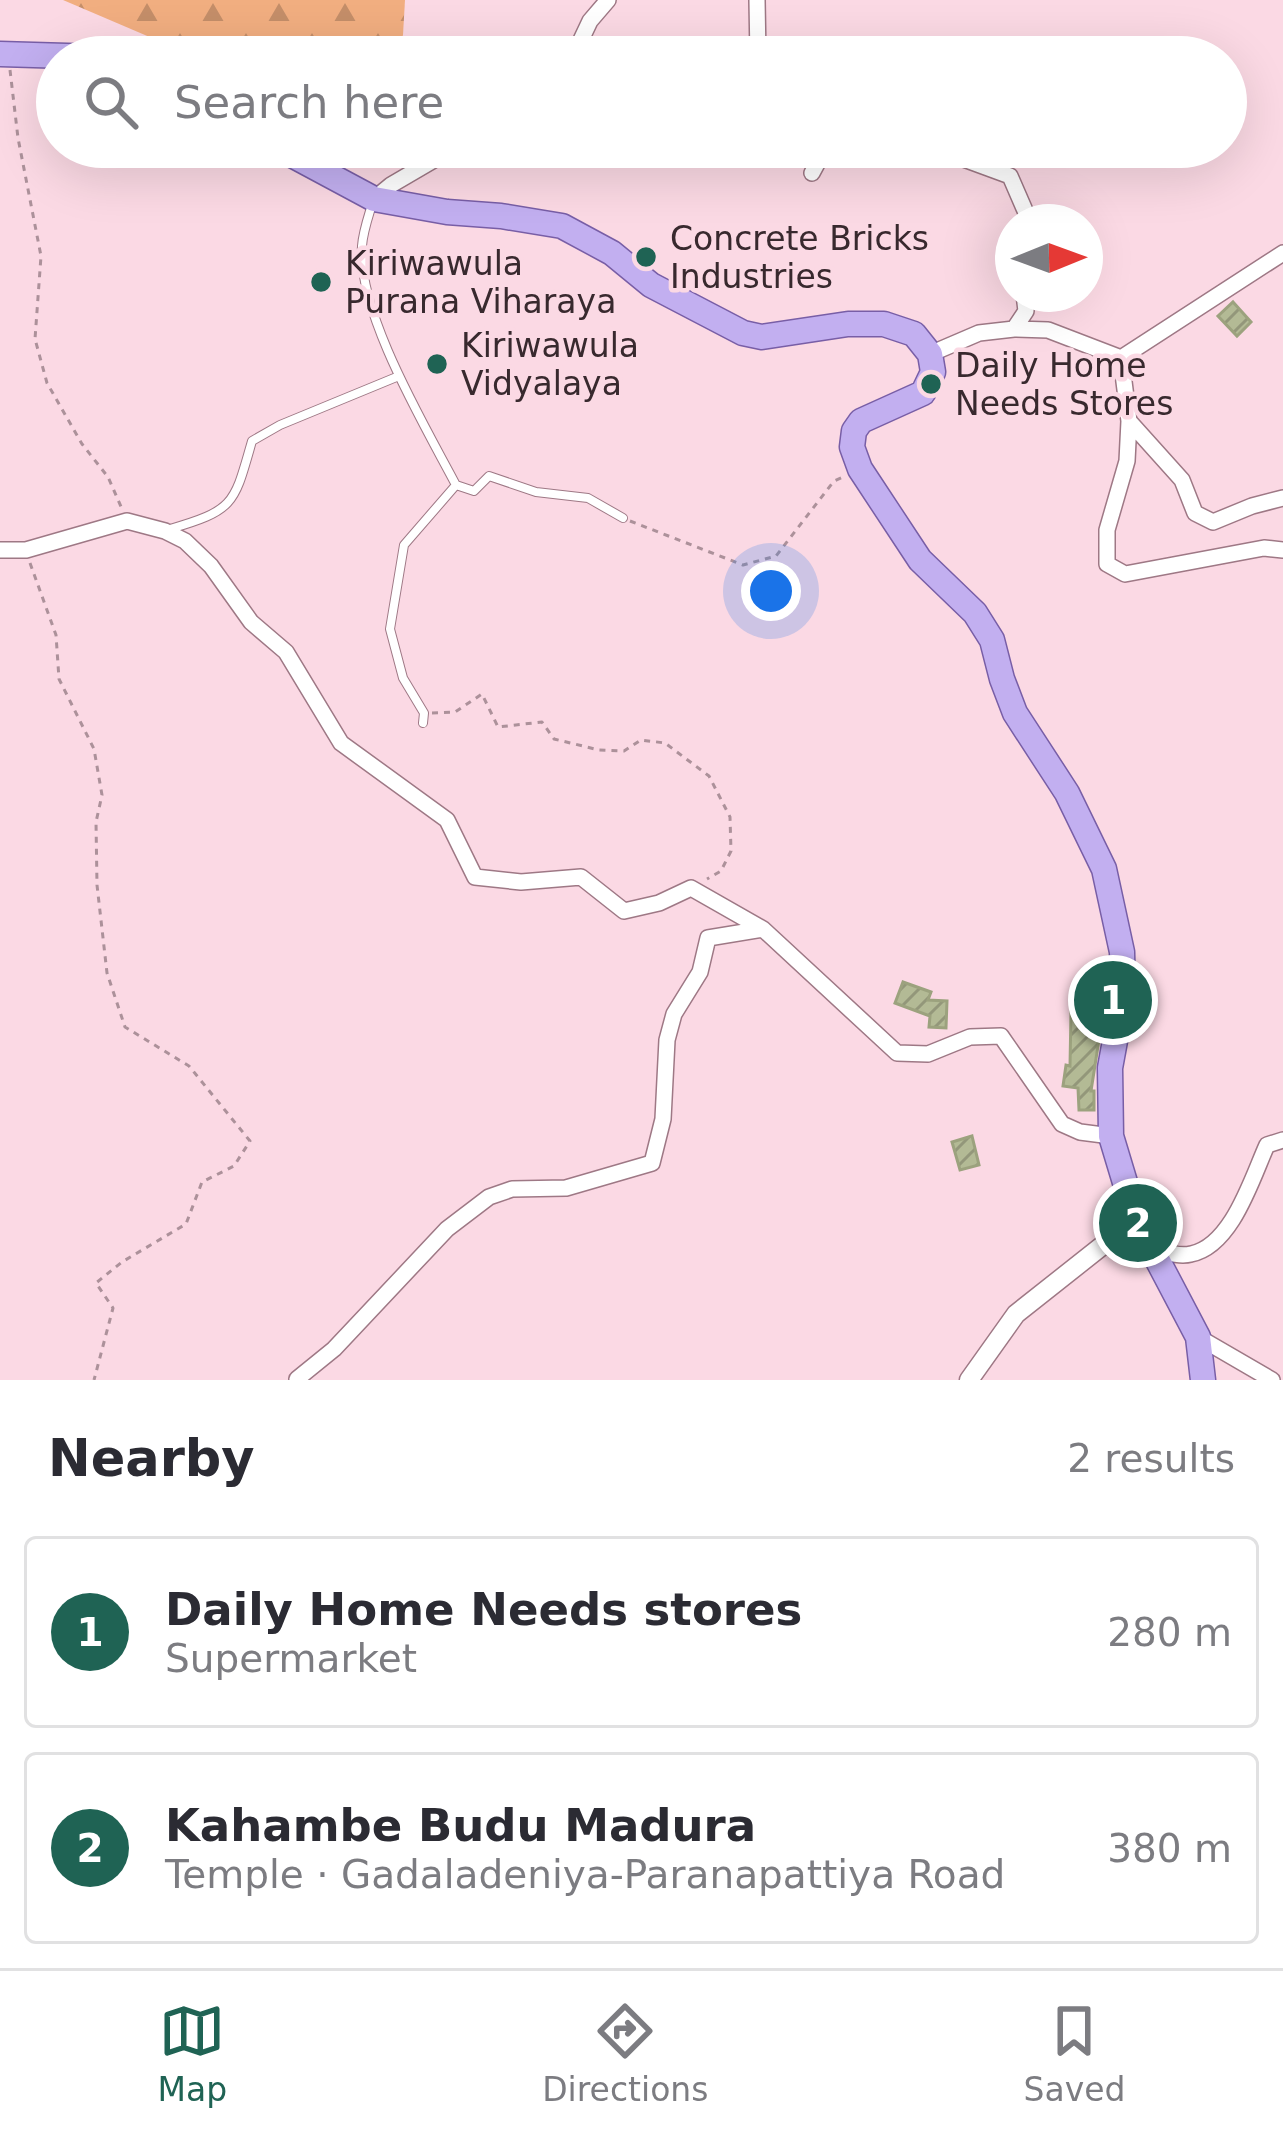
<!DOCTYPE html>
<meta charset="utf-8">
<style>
:root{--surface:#fff;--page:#f2f2f3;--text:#2b2b33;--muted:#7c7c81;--line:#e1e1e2;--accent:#1f6354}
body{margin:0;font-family:"DejaVu Sans",sans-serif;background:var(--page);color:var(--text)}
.compass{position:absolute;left:995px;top:204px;width:108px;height:108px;border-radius:50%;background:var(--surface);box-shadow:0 12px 48px #0002;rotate:89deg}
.you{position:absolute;left:771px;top:591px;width:42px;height:42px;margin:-30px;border:9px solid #fff;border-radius:50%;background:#1a73e8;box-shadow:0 0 0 18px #1a73e833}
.badge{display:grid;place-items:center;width:78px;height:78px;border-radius:50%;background:var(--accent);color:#fff;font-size:39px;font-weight:700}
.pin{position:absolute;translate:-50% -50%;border:6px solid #fff;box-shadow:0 3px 12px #0006}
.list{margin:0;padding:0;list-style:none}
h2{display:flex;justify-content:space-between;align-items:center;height:156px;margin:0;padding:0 48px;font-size:51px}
h2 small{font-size:39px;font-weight:400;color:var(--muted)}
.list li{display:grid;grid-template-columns:78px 1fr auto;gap:36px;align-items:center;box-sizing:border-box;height:192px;margin:0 24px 24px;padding:0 24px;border:3px solid var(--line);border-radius:12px}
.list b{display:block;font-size:45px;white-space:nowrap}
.list p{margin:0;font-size:39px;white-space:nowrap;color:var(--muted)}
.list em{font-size:39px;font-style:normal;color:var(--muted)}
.icon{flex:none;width:66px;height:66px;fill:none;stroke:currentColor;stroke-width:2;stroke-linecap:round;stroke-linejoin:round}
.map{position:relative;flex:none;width:1283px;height:1380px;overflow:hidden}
.search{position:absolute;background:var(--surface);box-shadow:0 12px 48px #0002;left:36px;right:36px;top:36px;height:132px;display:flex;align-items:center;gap:30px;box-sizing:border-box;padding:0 42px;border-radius:66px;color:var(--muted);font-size:45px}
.sheet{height:588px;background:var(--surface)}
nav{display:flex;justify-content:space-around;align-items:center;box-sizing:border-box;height:168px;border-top:3px solid var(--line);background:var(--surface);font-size:33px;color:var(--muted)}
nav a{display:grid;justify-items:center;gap:6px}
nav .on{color:var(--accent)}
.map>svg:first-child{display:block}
.forest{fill:url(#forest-firs)}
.building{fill:url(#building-hatch);stroke:#9ca27e;stroke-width:3}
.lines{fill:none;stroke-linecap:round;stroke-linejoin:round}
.service-casing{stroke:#9e7885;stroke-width:10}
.minor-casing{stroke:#9e7885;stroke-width:18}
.tertiary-casing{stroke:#9e7885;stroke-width:21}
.primary-casing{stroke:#785ea6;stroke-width:27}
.path{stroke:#ac919a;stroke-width:3;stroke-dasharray:6 6;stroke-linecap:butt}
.service{stroke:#fff;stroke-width:8}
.minor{stroke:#fff;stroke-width:15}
.tertiary{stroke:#fff;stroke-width:18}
.primary{stroke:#c2aff0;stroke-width:24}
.poi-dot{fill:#1f6354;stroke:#fbd9e4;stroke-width:4.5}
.labels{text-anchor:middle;stroke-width:9;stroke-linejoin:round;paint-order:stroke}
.poi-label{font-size:33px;fill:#38292e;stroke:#fbd9e4;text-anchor:start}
</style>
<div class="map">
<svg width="1283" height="1380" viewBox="0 0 1283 1380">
<defs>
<pattern id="forest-firs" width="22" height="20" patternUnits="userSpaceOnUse" patternTransform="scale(3)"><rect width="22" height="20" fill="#f1ae80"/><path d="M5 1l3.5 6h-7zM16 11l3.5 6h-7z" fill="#c48e69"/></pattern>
<pattern id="building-hatch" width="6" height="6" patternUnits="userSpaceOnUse" patternTransform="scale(3)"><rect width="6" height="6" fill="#b3ba95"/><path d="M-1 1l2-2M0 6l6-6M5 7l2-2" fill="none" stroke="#93977a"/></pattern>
</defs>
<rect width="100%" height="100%" fill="#fbd9e4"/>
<path class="forest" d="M63,0H405L403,35L395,57H210L173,47Z"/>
<path class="building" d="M1233,302L1251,322L1237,336L1218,316Z
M903,982L931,992L928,1000L947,1001L946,1028L929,1027L930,1016L895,1003Z
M1071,1012L1103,1014L1091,1091H1094V1110H1079L1078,1088L1063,1086L1066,1065L1070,1066Z
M972,1136L979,1165L960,1170L952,1142Z"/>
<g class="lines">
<g class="service-casing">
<path id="service" d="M373,201C369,215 363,231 362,246C357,312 425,426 456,485L474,491L489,476L536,492L588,498L623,518
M170,529C235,510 234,504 252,441L280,425L399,376
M423,723L424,713L403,678L390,629L404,545L456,485"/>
</g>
<g class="minor-casing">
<path id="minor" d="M757,0L758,57
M573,57L590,21L608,0
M931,147L1010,176L1030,222
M812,173L826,147
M374,199L391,185L456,147
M1014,329L1026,311L1024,294
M930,354L979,333L1014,329L1048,330L1121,358L1283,253
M1121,358L1129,421L1127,461L1107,530V564L1125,574L1264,548L1283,550
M1129,421L1182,480L1195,513L1213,522L1252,506L1283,498
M0,550H26L127,521L165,531L185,541L211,566L251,622L286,652L341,743L447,820L475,877L521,882L581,877L624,911L659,903L691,888L763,929L897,1053L928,1054L970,1037L1001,1036L1062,1124L1080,1132L1111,1136
M1152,1249C1165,1252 1179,1257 1191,1254C1232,1246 1252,1178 1267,1145L1283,1140
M1198,1337L1272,1380
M297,1379L334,1349L447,1229L489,1197L512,1189L566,1188L652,1163L663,1119L667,1040L674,1014L700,972L708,938L763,929"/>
</g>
<g class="tertiary-casing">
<path id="tertiary" d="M969,1380L1016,1314L1136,1219"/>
</g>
<g class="primary-casing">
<path id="primary" d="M0,54L101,57
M277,147L374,199L447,212L501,216L562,226L612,253L651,285L743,333L762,337L848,324H884L914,334L930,354L933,372L923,393L861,421L854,431L852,447L860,469L920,560L975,613L992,640L1002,679L1015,713L1067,793L1104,869L1122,952L1123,997L1110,1068L1111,1136L1136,1219L1198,1337L1203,1380"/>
</g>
<path class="path" d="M10,70L18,138L41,256L35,339L47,383L82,444L108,477L122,509
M630,521L743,565L776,556L834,481L843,477
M30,563L56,635L59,679L94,749L102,795L96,822L97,885L107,973L125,1027L189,1066L250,1141L234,1166L202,1182L186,1224L122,1262L96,1283L113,1308L94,1380
M432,713L455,712L482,694L498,727L542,722L554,739L599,750L624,751L641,740L665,743L709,776L730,817L731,851L721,871L707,879"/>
<use href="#service" class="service"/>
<use href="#minor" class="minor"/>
<use href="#tertiary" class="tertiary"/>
<use href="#primary" class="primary"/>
</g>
<g class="poi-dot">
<circle cx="646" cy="257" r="12"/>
<circle cx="321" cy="282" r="12"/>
<circle cx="437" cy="364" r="12"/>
<circle cx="931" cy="384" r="12"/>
</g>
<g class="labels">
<g class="poi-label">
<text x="670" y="250">Concrete Bricks<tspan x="670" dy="38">Industries</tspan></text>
<text x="345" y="275">Kiriwawula<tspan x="345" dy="38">Purana Viharaya</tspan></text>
<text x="461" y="357">Kiriwawula<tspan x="461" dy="38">Vidyalaya</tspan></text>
<text x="955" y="377">Daily Home<tspan x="955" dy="38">Needs Stores</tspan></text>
</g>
</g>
</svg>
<svg class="compass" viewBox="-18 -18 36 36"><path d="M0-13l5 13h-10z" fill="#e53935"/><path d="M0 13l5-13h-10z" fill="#7c7c81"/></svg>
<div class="you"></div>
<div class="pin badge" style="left:1113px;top:1000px">1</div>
<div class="pin badge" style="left:1138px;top:1223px">2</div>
<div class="search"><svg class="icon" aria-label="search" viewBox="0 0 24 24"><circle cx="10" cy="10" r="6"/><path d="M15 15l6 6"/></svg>Search here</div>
</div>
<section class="sheet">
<h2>Nearby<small>2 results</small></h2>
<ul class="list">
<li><span class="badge">1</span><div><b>Daily Home Needs stores</b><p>Supermarket</p></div><em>280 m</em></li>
<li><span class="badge">2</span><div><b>Kahambe Budu Madura</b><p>Temple · Gadaladeniya-Paranapattiya Road</p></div><em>380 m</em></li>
</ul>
</section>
<nav>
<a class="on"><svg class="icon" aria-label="map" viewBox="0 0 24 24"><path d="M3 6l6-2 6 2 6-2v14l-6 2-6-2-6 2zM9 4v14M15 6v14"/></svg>Map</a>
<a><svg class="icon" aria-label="directions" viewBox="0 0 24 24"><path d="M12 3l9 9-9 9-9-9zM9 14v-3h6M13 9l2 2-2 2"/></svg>Directions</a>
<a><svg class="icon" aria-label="saved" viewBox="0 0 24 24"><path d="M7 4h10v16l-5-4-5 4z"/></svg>Saved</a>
</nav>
